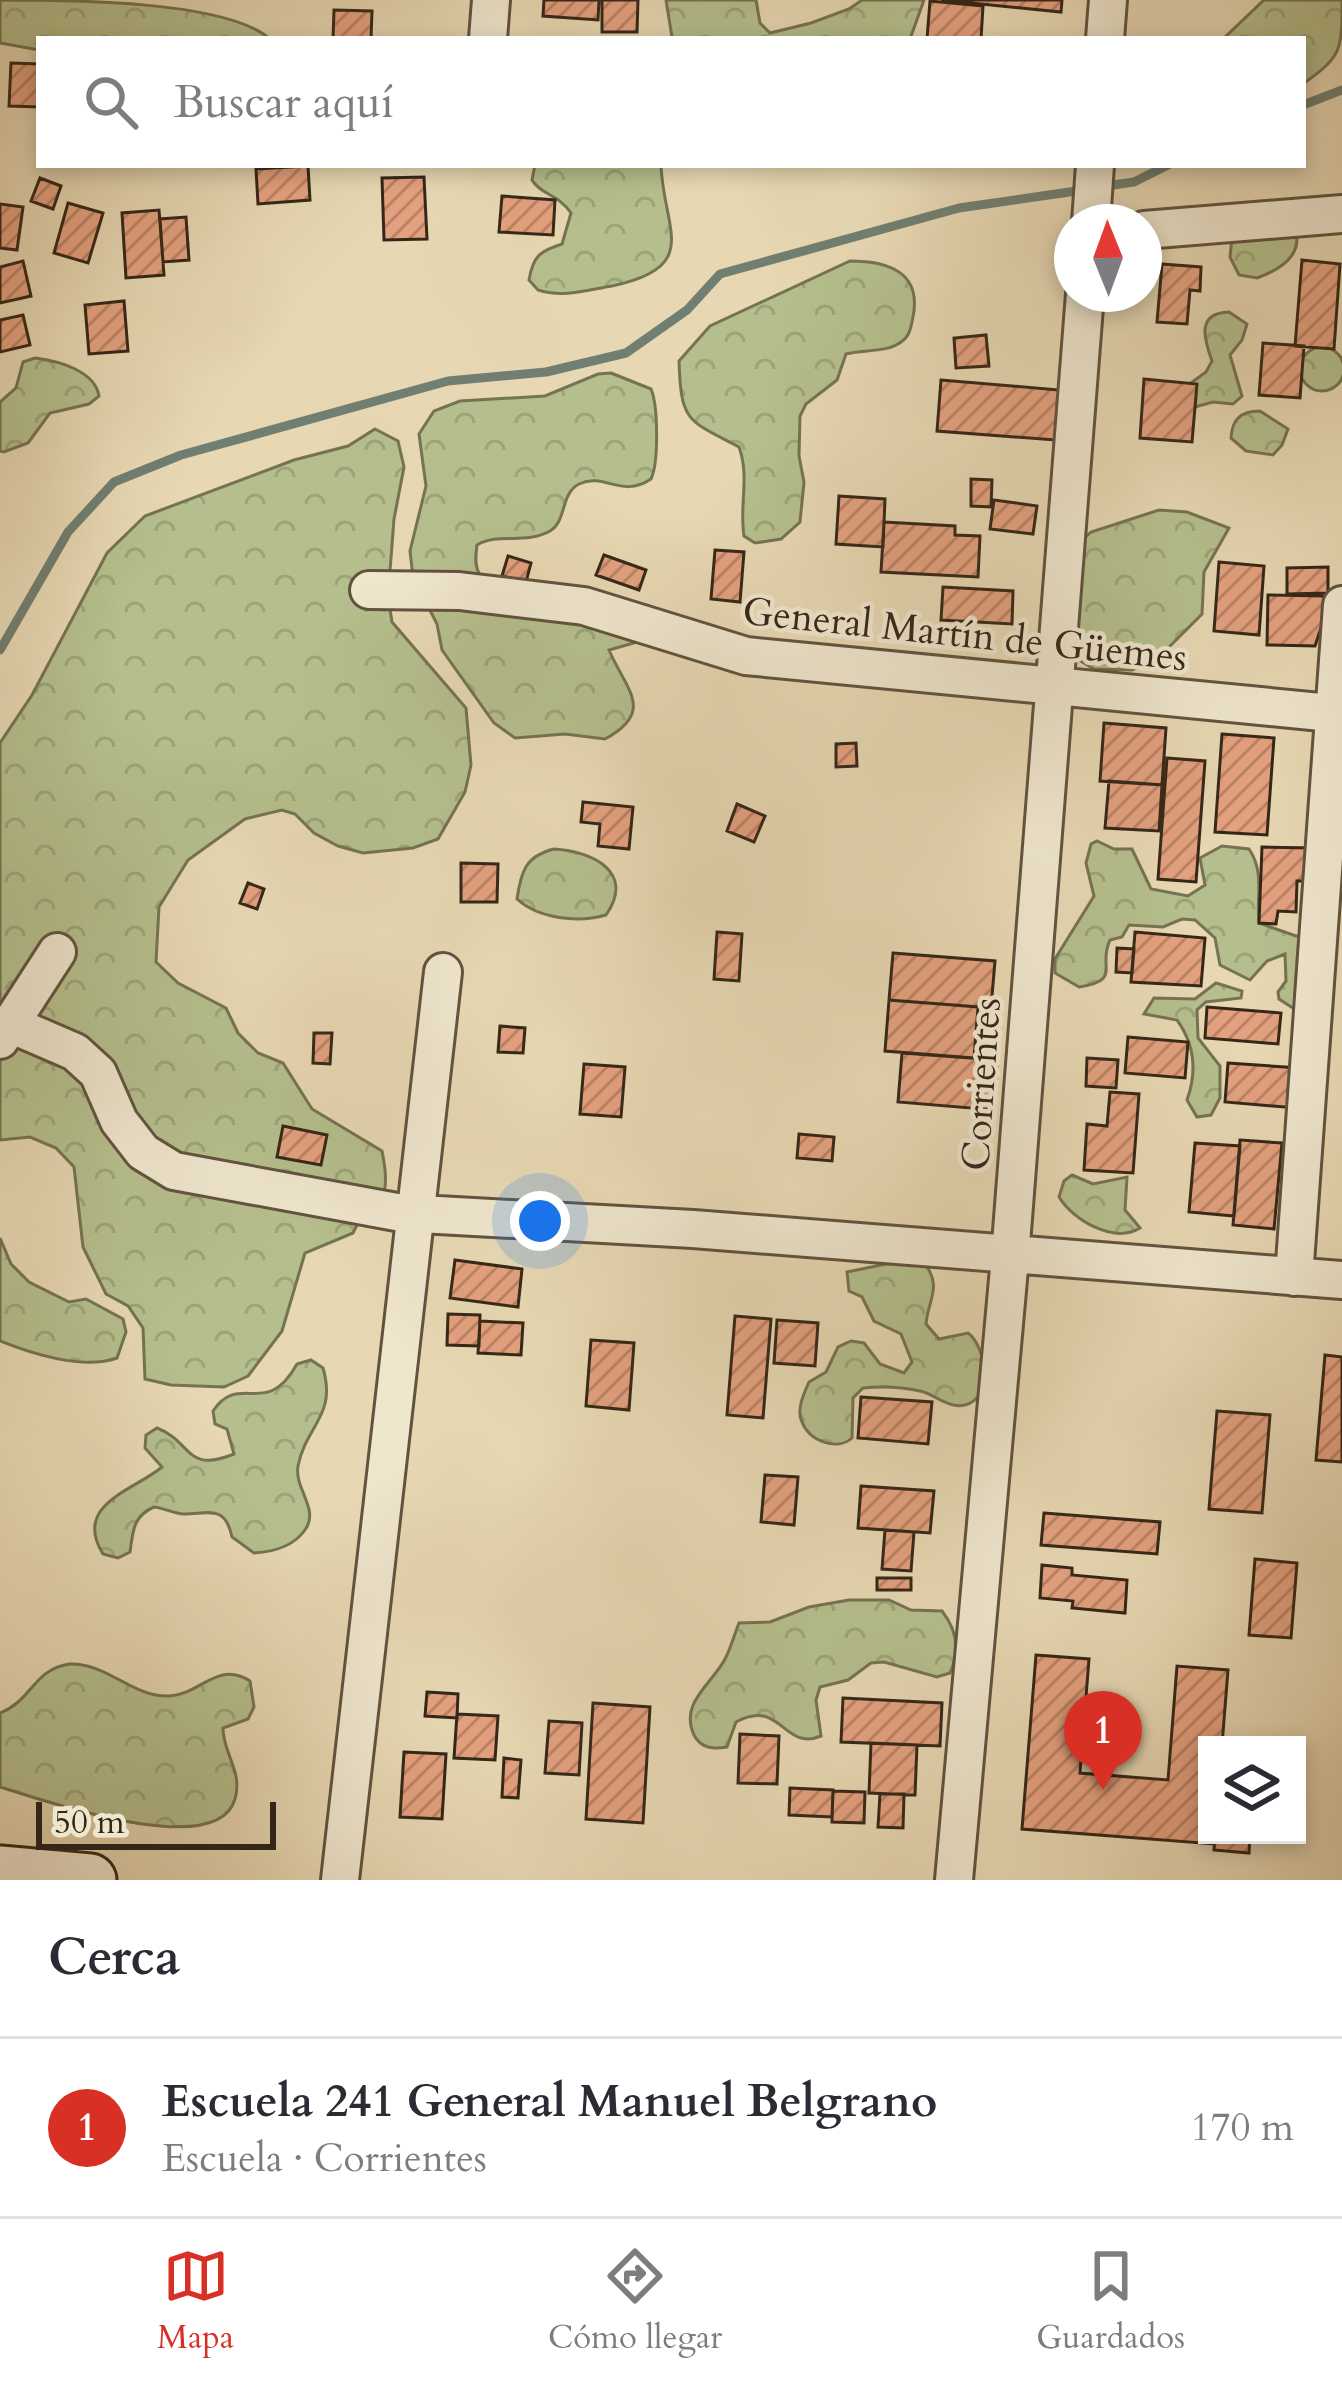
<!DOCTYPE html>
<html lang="es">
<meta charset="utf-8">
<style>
:root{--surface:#fff;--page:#f7f7f7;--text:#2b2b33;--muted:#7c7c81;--line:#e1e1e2;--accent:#d93025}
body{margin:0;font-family:Cardo,serif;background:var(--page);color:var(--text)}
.controls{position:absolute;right:36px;bottom:36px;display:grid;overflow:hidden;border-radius:0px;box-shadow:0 6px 18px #0003}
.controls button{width:108px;height:108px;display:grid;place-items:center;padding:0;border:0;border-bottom:3px solid var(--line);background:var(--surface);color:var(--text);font:60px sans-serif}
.compass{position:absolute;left:1054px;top:204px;width:108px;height:108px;border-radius:50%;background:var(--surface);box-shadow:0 6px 18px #0003;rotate:359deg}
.scale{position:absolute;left:36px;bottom:30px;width:240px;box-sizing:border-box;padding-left:12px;border:6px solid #352718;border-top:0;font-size:33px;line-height:42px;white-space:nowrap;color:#352718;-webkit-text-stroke:9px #efe6ce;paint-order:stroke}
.you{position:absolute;left:540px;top:1221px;width:42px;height:42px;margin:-30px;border:9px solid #fff;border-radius:50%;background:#1a73e8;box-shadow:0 0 0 18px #1a73e833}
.badge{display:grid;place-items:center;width:78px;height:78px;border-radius:50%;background:var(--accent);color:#fff;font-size:39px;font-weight:700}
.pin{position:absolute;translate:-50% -99px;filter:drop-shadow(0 3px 6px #0008)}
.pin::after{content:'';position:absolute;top:63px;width:42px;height:36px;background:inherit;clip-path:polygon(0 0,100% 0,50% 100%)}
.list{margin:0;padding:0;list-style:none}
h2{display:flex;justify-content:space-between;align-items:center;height:156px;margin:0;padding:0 48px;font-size:51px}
h2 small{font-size:39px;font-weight:400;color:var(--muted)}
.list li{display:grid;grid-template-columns:78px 1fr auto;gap:36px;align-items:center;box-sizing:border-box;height:180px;padding:0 48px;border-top:3px solid var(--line)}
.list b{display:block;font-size:45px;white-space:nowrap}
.list p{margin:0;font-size:39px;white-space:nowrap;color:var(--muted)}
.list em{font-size:39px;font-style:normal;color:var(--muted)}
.icon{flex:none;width:66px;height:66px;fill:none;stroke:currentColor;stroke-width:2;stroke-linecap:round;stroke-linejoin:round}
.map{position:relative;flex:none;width:1342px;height:1880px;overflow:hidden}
.search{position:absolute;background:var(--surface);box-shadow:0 6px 18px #0003;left:36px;right:36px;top:36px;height:132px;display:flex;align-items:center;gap:30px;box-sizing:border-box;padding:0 42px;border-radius:0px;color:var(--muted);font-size:45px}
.sheet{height:336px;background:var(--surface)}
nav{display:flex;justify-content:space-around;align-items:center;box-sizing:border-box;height:168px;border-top:3px solid var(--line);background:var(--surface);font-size:33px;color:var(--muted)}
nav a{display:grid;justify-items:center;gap:6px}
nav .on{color:var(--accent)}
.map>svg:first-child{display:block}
.forest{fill:url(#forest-crowns);stroke:#757352;stroke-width:3}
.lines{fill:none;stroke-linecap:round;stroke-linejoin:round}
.stream{stroke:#707f71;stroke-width:9}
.building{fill:url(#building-hatch);stroke:#352718;stroke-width:3}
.street-casing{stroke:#62533f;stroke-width:42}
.secondary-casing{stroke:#352718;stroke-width:57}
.street{stroke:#efe6ce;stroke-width:36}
.secondary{stroke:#efe6ce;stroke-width:51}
.labels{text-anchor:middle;stroke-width:9;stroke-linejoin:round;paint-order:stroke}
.street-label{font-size:39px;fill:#352718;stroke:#efe6ce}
</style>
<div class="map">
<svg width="1342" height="1880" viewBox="0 0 1342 1880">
<defs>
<pattern id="forest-crowns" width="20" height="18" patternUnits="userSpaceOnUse" patternTransform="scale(3)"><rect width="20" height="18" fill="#b5bf8d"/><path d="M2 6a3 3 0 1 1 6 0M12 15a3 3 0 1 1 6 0" fill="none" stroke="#9ca479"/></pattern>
<pattern id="building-hatch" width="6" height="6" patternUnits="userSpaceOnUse" patternTransform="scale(3)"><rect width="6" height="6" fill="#e4a17f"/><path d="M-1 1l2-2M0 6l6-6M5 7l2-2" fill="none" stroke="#ba8367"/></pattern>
</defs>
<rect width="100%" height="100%" fill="#e7d8b3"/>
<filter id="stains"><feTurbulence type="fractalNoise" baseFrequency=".00167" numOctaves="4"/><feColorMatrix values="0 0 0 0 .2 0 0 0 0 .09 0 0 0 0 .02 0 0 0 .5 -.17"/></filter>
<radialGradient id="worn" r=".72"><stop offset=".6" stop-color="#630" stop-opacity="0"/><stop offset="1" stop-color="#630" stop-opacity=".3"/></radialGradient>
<path class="forest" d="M0,0C67,0 226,0 270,39H39V50L0,43Z
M666,0H756L760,23L770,33L811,23L849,9L862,0H924L910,39H678L672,37Z
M1264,0H1342C1342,51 1342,56 1303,84V39H1223Z
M535,165H661C663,229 703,267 612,286C587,290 563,298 538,290L529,280C533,256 540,251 562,244L571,213C558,194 540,194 532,180Z
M1295,229C1304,256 1279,270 1257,278L1239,275L1230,257L1232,238Z
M850,261C888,261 922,272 913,317C911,327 910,336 901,342C887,353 863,349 846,354L837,380L806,404L800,416L799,456L804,482L800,522L781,539L755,543L744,536C739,505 750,477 739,447C687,420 681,422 679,361L710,326Z
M1229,312L1247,324L1242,340L1230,355L1242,396L1233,404L1213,402L1195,407L1188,385L1206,372L1212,361C1204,339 1196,313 1229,312Z
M1300 369a22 22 0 1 1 44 0a22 22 0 1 1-44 0Z
M35,358C59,361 95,371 99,396L89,404L50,413L28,443L4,452L0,451V402L16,388L23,362Z
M611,373L651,389C658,405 659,462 651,479C621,499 605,472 579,484C560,494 567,521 550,531C525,545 500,532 477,545C476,553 474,565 479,573C494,599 609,624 642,633L634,643L609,650C626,690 656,711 605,739L565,734L515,738L494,723L442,650L437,624L413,577L410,551L426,486L419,434L434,411L460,401L545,396L598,374Z
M1260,411L1288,429L1282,445L1273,455L1246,451L1231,438C1232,420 1240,411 1260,411Z
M375,429L398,441L404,467L394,519L388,597L392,622L466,708L471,765L465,792L438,839L413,848L363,853L338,846L314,833L295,814L282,810L245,819L188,860L159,907L156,962L178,983L226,1008L238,1033L258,1053L283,1063L312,1109L382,1151C385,1166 389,1188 380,1202C371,1216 361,1214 353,1233L305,1253L282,1331L248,1376L224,1387L171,1385L145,1379L143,1328L128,1306L106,1294L83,1247L74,1167L56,1148L30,1137L0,1140V743L32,695L107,553L145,516L294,460L348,446Z
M1159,510L1187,512L1229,528L1204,572L1202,614L1156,660L1132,670L1094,669L1072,656L1081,541L1091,532Z
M1097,841L1114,849H1132L1151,889L1188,896L1205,885L1200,858L1222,846L1249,849C1265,872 1256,898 1259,923L1296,936H1309L1296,1010L1279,999L1278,992L1286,981L1285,954L1267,961L1250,980L1220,965L1215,938L1195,920L1182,919L1163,927L1129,925L1122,937L1110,940C1097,967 1123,980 1079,987L1055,973V959L1094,896L1086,863L1091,844Z
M554,849C592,851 636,872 606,915C578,923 539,919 517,899C521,872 525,856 554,849Z
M1216,983L1242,991L1241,998L1206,1002L1197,1010L1198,1038L1220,1066V1098L1211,1115L1197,1117L1187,1100C1197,1072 1195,1045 1177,1020L1144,1014L1154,998L1195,999Z
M1072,1175L1093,1184L1127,1177L1125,1210L1140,1228C1114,1244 1073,1220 1059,1197L1064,1181Z
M0,1238L11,1264L29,1282L69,1302L86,1299L123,1319L126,1332L117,1358C83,1370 32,1354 0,1341Z
M924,1263C943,1286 928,1300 926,1324L939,1339L968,1333C986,1346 994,1398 965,1405C948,1409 935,1394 920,1391C902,1387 881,1386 863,1388L853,1398L852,1438C838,1451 810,1442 802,1422C796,1410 804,1393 809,1382L826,1372L838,1347L851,1341L864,1343L880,1364L904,1373L912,1362L901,1334L874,1321L862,1297L849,1291L847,1272L886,1264Z
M311,1360L323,1368C337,1416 306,1425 298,1466C294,1489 320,1509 305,1530C293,1547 272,1552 254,1553L232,1537C225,1504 208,1514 184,1514C174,1514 164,1508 154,1507C133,1516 133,1531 130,1552L118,1558L103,1554C72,1504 135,1490 162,1467L145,1448L146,1435L157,1428C192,1441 185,1474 234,1454L227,1429L215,1424L213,1411C240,1371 266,1420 297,1364Z
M849,1600H889L911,1610L942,1611C957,1630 960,1651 950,1673L937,1677L884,1662L871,1663L848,1680L820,1687L816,1700L821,1736C783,1752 781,1697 736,1722L727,1747C714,1749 701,1749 694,1735C679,1703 712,1684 725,1659C731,1648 734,1635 739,1623L770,1622L809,1607Z
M70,1664C108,1663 133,1698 170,1696C201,1694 218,1660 250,1681L254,1707L248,1719L223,1728C223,1754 243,1771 235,1799C217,1862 43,1800 0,1787V1713C33,1700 33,1669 70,1664Z"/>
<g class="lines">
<path class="stream" d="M1303,105L1342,90
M1099,187L1134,182L1168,165
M0,650L68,532L114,482L181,455L448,381L546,372L626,353L687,310L720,274L959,208L1083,190"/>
</g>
<path class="building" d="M544,0H599L598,20L543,16Z
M602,0H638L637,32H602Z
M941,0H1062L1061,12Z
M930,1L983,6L981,39H927Z
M334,10L372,11L371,39H333Z
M11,63L39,64V107L9,106Z
M308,166L310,200L258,204L256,169Z
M424,177L427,239L384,240L382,178Z
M40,178L61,186L53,209L31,201Z
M502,196L555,200L553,235L499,232Z
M68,203L103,213L88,263L54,253Z
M0,204L23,207L17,250L0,248Z
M159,210L164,275L126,278L122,213Z
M186,217L189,260L163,262L160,219Z
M1302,260L1340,264L1334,349L1295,346Z
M23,261L31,296L0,303V267Z
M1162,264L1201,267L1200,291L1190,290L1187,324L1157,322Z
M124,301L128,351L89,354L85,305Z
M23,315L30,345L0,352V320Z
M986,335L989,366L956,368L954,338Z
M1263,343L1304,346L1300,398L1259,395Z
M1144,379L1197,384L1192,442L1140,438Z
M941,380L1059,390L1055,440L937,431Z
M971,479L992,480L991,507L971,506Z
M839,496L885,499L883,547L836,544Z
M994,500L1037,506L1033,534L990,529Z
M884,522L955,526V535L980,536L978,577L881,572Z
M715,550L744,552L740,602L711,599Z
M604,555L646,570L639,590L596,575Z
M508,556L531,563L526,582L502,576Z
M1219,562L1264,566L1259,635L1214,631Z
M1328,567V593L1287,594V568Z
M943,587L1013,591L1012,624L941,620Z
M1268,595L1324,596V619L1315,646L1267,645Z
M1104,723L1166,728L1162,785L1100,781Z
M1222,734L1274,738L1267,835L1215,832Z
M856,743L857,766L836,767V744Z
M1167,758L1205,761L1196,882L1158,879Z
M1109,781L1162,785L1159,831L1105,828Z
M583,802L633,807L629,849L598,846L600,824L581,822Z
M737,804L765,816L754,842L727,831Z
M1262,847L1313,848L1312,881H1297L1296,912L1278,911L1276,924L1259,923Z
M461,863L498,864L497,902H461Z
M248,883L264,889L257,909L240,903Z
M717,932L742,934L739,981L714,979Z
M1135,932L1205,938L1201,986L1131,982Z
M1117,948L1134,949L1132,973L1116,972Z
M893,953L995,961L991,1008L889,1000Z
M889,1000L978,1007L974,1058L885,1051Z
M1207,1007L1281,1013L1278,1044L1205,1038Z
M500,1026L525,1028L523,1053L498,1052Z
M314,1033H332L330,1064L313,1063Z
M1128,1037L1188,1042L1185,1078L1125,1073Z
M902,1053L998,1060L994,1110L898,1102Z
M1087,1058L1118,1060L1116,1088L1086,1086Z
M1228,1063L1299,1068L1296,1108L1225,1102Z
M584,1064L625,1067L621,1117L580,1114Z
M1110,1092L1139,1094L1133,1173L1084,1170L1087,1124L1107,1126Z
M283,1126L327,1135L321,1165L277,1157Z
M799,1134L834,1137L832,1161L797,1158Z
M1240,1140L1282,1143L1274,1229L1233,1225Z
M1195,1143L1240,1146L1234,1216L1189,1212Z
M455,1260L522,1269L518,1307L450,1298Z
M448,1314L480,1315L479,1346L447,1345Z
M735,1316L771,1319L763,1418L727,1415Z
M777,1320L818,1323L815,1366L774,1363Z
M480,1321L523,1323L521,1355L478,1353Z
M591,1340L634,1343L629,1410L586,1406Z
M1325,1355L1342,1357V1462L1316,1460Z
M861,1397L932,1402L928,1444L858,1438Z
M1217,1411L1270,1415L1262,1513L1209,1509Z
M765,1475L798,1477L794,1525L761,1522Z
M861,1486L934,1491L930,1533L858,1528Z
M1044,1513L1160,1522L1157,1554L1041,1545Z
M885,1530L914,1532L911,1571L882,1569Z
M1255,1559L1297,1563L1291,1638L1249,1635Z
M1042,1565L1072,1568V1575L1127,1580L1125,1613L1072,1608L1073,1601L1040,1598Z
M877,1578H911V1590H877Z
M1036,1655L1089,1659L1080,1773L1168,1780L1177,1666L1228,1670L1222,1745H1207V1835H1215L1214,1844L1022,1829Z
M427,1692L458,1694L457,1718L425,1716Z
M843,1698L942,1703L940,1746L841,1742Z
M593,1703L650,1707L643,1823L586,1819Z
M457,1714L498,1716L495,1760L454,1758Z
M549,1721L582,1723L579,1775L545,1773Z
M740,1734L779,1736L777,1784L738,1783Z
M871,1743L917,1745L915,1795L869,1793Z
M404,1752L446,1754L442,1819L400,1817Z
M504,1758L521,1760L518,1798L502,1797Z
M790,1788L833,1790L832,1817L789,1815Z
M833,1791L865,1792L864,1823L832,1822Z
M880,1794H904L903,1828L878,1827Z
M1215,1835H1250L1249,1853L1214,1850Z"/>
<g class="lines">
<g class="street-casing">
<path id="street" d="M488,39L491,0
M1105,39L1108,0
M1091,222L1095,165
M1144,230L1342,214
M369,590L459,591L584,606L746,656L1342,714
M10,1024L75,1052L98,1073L119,1121L143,1152L174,1171L402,1213L693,1229L1342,1280
M0,1040L57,952
M1294,1277L1342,605
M340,1880L443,972
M954,1880L1010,1257L1085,294"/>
</g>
<g class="secondary-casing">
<path id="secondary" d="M0,1872L90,1880"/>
</g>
<use href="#street" class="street"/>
<use href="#secondary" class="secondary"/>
</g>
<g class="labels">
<g class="street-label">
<text transform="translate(965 633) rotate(6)" y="14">General Martín de Güemes</text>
<text transform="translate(980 1084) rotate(-86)" y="14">Corrientes</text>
</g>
</g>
<rect width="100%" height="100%" filter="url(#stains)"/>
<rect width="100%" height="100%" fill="url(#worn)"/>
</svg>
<div class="controls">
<button><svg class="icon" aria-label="layers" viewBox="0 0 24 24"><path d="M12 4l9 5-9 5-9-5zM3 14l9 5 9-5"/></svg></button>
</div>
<svg class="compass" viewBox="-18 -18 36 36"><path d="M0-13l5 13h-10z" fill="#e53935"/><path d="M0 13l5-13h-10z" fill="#7c7c81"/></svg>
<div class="scale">50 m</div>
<div class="you"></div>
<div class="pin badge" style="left:1103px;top:1790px">1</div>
<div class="search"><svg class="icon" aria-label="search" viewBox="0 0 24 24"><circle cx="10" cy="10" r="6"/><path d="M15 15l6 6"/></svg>Buscar aquí</div>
</div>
<section class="sheet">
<h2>Cerca<small></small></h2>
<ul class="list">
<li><span class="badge">1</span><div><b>Escuela 241 General Manuel Belgrano</b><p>Escuela · Corrientes</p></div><em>170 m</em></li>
</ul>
</section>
<nav>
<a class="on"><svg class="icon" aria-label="map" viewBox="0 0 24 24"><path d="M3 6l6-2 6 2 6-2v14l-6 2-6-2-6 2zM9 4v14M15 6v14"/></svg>Mapa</a>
<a><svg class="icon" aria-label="directions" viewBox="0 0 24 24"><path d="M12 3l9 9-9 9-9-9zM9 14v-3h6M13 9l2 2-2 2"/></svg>Cómo llegar</a>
<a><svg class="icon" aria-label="saved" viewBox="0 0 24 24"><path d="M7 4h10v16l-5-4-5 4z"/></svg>Guardados</a>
</nav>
